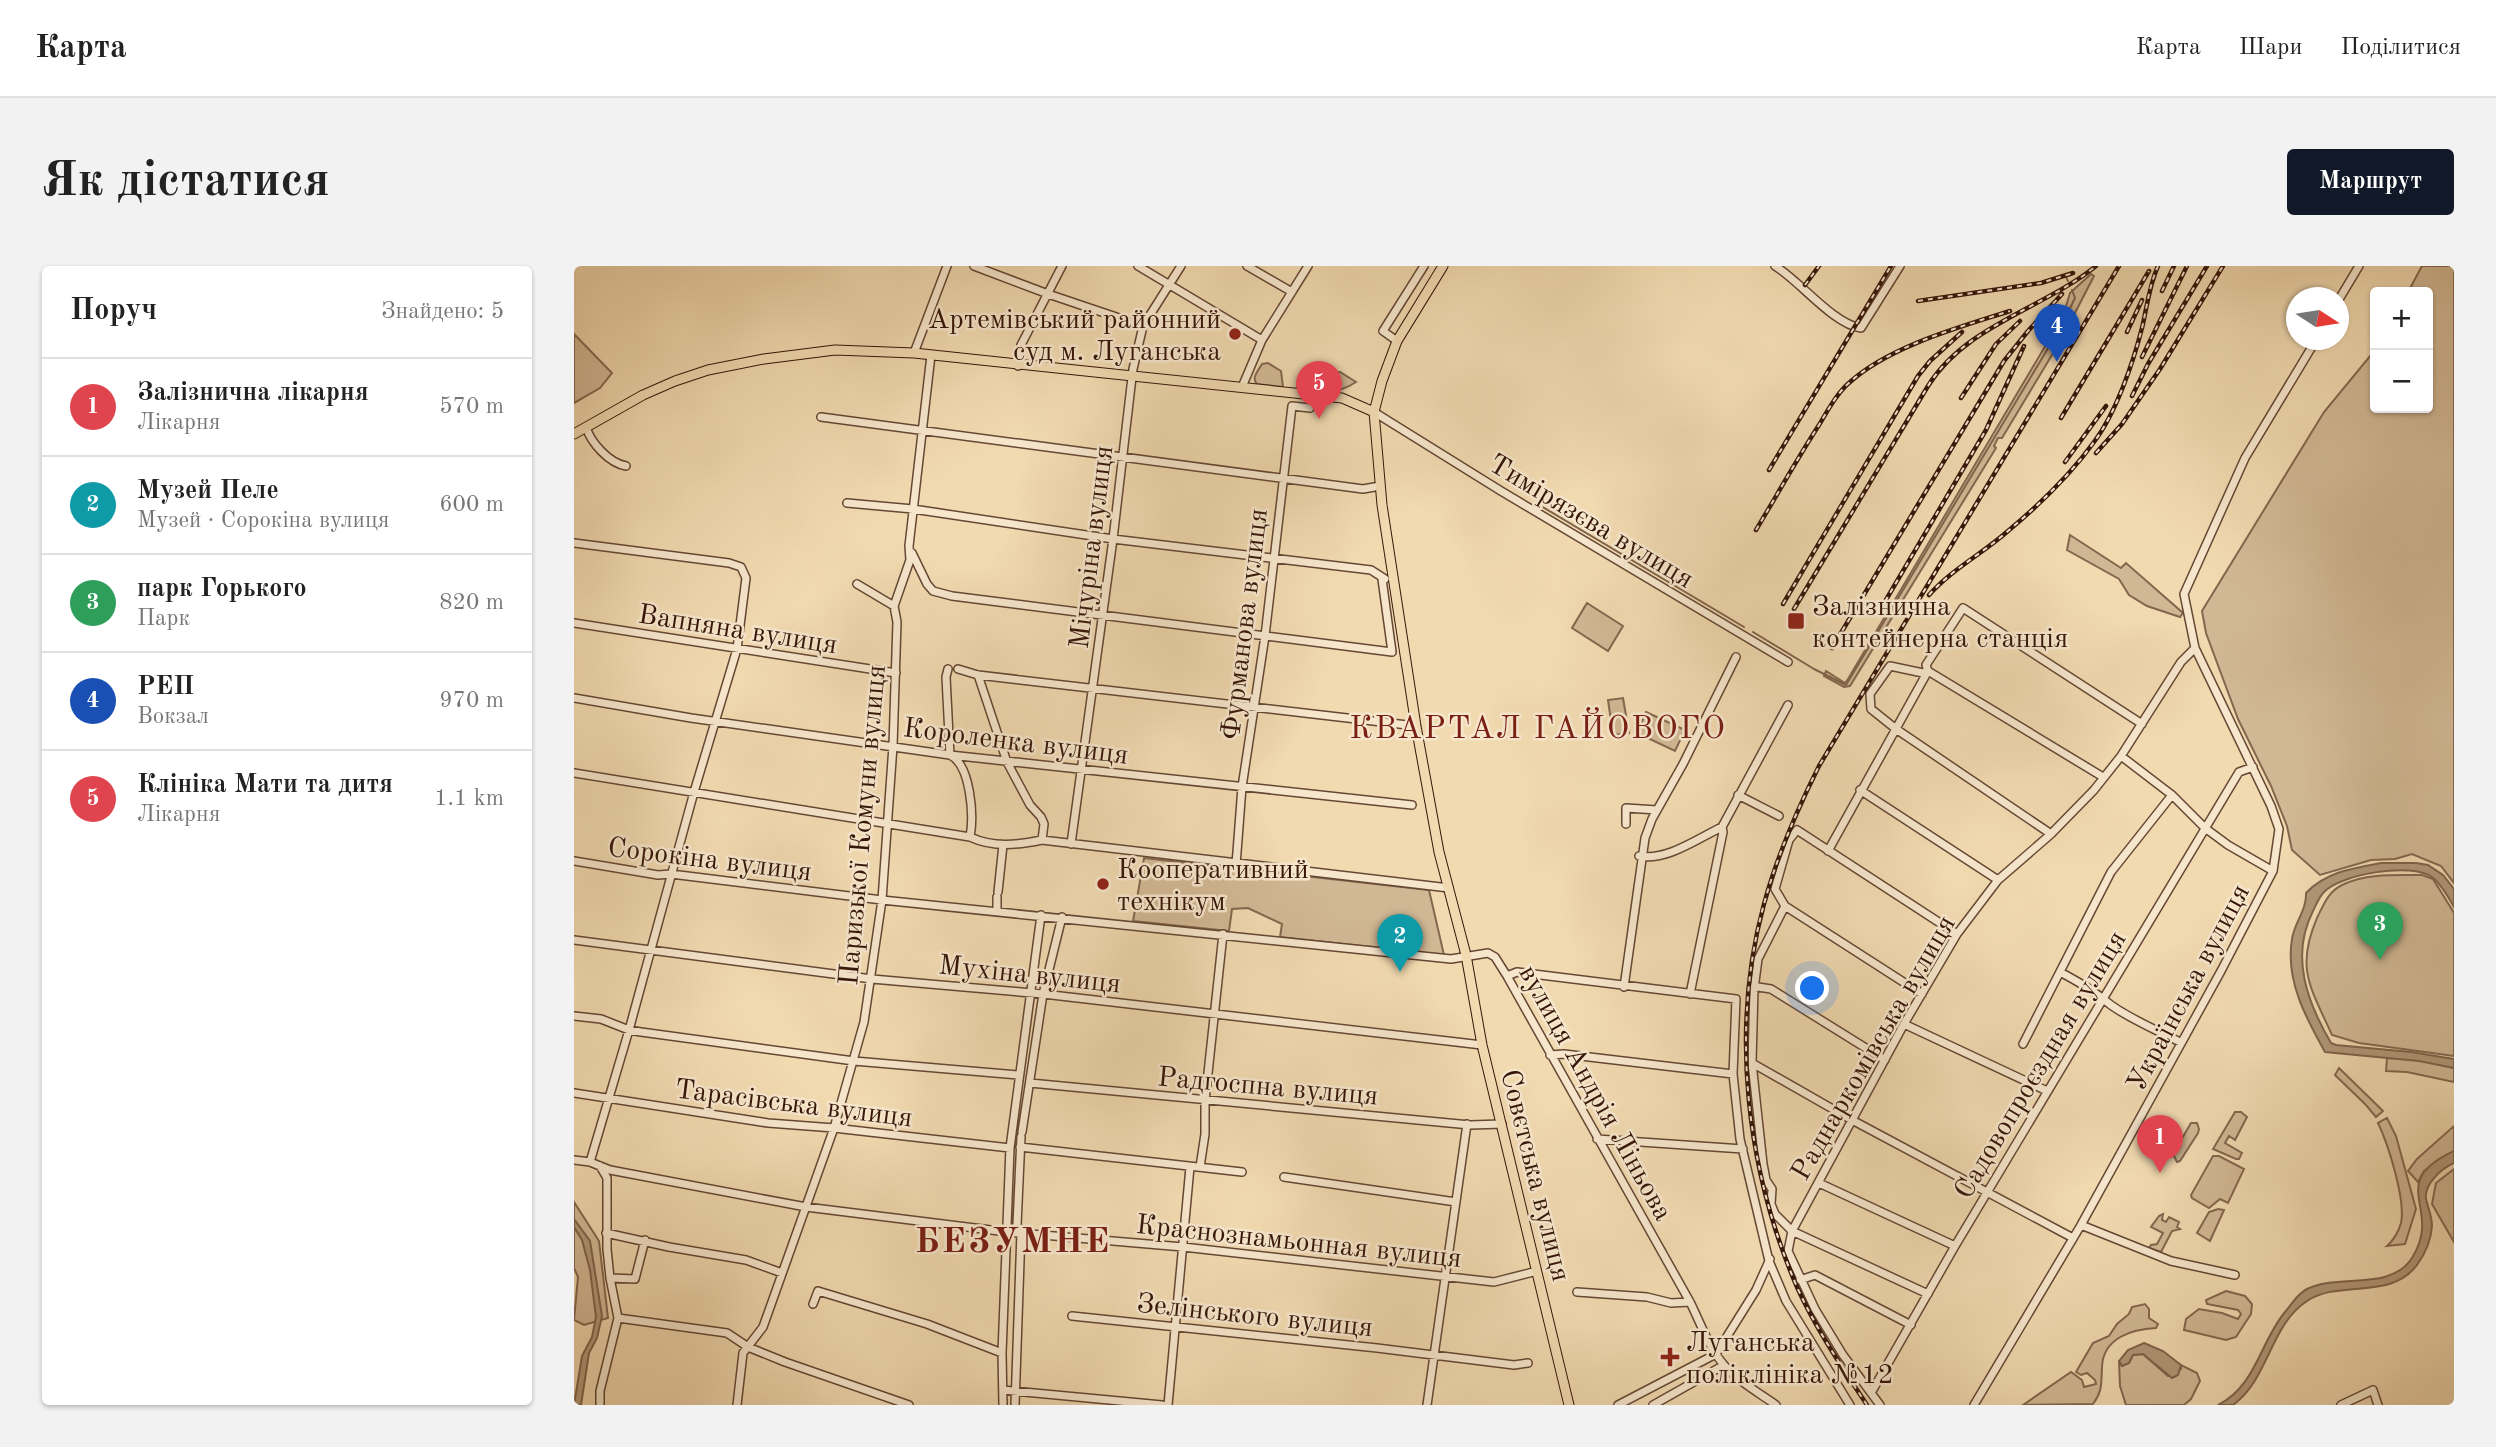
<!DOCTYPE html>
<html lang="uk">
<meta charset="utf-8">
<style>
:root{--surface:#fff;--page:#f2f2f2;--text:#222;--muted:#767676;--line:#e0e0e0;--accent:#111827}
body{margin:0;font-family:"Old Standard TT",serif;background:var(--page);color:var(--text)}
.controls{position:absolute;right:21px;top:21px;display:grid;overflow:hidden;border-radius:7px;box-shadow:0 2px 5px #0004}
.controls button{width:63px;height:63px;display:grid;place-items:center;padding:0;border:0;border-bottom:2px solid var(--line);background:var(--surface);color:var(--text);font:35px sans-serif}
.compass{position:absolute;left:1712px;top:21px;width:63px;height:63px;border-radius:50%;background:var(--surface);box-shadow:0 2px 5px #0004;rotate:102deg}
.you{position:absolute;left:1239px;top:723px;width:24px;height:24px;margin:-18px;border:5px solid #fff;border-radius:50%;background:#1a73e8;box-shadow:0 0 0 10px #1a73e833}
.badge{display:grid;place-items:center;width:46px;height:46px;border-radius:50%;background:var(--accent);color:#fff;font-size:23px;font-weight:700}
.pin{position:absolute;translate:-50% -58px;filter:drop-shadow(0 2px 4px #0008)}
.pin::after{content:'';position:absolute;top:37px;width:24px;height:21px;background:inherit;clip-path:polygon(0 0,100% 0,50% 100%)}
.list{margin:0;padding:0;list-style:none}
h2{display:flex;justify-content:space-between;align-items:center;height:91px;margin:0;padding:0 28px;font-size:30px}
h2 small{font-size:23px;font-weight:400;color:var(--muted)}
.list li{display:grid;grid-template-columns:46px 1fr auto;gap:21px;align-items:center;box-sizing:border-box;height:98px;padding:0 28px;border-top:2px solid var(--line)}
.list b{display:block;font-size:26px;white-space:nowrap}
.list p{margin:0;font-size:23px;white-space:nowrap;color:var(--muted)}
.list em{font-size:23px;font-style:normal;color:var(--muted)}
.map{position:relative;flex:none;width:1880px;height:1139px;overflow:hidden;border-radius:7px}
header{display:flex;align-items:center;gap:42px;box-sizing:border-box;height:98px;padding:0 35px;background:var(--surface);border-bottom:2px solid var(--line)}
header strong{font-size:33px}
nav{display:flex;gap:38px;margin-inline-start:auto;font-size:24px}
.intro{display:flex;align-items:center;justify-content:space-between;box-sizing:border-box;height:168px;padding:0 42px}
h1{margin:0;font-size:49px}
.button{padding:18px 32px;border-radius:7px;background:var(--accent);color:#fff;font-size:24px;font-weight:700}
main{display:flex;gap:42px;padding:0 42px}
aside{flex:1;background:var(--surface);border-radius:7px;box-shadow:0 2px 5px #0004}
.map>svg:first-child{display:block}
.green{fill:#d1b894;stroke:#84674e;stroke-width:2}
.water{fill:#b19777;stroke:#80634b;stroke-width:2}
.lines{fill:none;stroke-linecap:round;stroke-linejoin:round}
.stream{stroke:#80634b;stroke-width:2}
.minor-casing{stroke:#654733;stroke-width:10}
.major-casing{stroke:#361609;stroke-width:11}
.minor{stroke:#f6e6cc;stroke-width:7}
.major{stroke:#f1d9b0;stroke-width:9}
.rail-casing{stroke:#361609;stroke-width:4.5}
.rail{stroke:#f6e6cc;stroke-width:2;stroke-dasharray:5;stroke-linecap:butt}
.poi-dot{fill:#8f2418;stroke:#f6e6cc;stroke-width:2.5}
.labels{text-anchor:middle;stroke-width:5;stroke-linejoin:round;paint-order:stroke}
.poi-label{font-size:28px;fill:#361609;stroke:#f6e6cc;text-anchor:start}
.street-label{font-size:28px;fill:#361609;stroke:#f6e6cc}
.quarter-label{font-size:32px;letter-spacing:2px;fill:#7a1f14;stroke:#f6e6cc}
.district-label{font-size:35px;font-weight:bold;letter-spacing:2px;fill:#7a1f14;stroke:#f6e6cc}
</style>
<header>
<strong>Карта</strong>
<nav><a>Карта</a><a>Шари</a><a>Поділитися</a></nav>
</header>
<div class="intro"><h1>Як дістатися</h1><a class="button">Маршрут</a></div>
<main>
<aside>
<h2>Поруч<small>Знайдено: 5</small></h2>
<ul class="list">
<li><span class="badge" style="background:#e0444e">1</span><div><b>Залізнична лікарня</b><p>Лікарня</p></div><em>570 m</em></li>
<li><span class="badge" style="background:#0f9aa8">2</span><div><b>Музей Пеле</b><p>Музей · Сорокіна вулиця</p></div><em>600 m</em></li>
<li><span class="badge" style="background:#2e9e5b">3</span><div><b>парк Горького</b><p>Парк</p></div><em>820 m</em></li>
<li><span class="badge" style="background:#1a4fb4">4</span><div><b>РЕП</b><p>Вокзал</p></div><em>970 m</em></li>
<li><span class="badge" style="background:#e0444e">5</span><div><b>Клініка Мати та дитя</b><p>Лікарня</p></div><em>1.1 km</em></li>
</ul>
</aside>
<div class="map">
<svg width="1880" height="1139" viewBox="0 0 1880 1139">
<rect width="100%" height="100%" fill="#f1d9b0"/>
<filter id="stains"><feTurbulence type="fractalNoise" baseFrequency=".00286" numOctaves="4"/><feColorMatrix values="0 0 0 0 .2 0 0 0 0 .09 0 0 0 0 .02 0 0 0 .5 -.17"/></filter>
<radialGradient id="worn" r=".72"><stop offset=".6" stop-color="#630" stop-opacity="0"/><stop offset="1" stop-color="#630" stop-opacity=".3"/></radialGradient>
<path class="green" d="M1848,0H1880V617L1867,600L1838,588L1821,593L1797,594L1746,609L1718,584L1713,560L1697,520L1664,453L1632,367L1628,345L1750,146L1801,84V142H1854V26H1834Z
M1517,8L1520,10L1487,74L1428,172H1424L1420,180L1422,182L1276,420L1270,421L1250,410L1252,405L1271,417L1274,413L1489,50L1496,27Z
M0,68L38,107L26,122L0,137Z
M694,97L707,105L709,121L683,118C677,112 684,105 688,98Z
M756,106H766L782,116C763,129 744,127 723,121L724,116L728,115L731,119L747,120Z
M1496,269L1547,302L1552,297L1609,347L1606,351L1573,340L1555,329L1545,313L1493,284Z
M1013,337L1049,360L1034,385L998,362Z
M1049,432L1055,467L1039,469L1034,434Z
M1072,446L1111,464L1101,485L1063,467Z
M570,592L855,624L870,689L706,671L708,658L674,642L658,643L655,665L559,655Z
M1848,609L1859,613L1880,647V790L1785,777L1758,769C1737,722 1721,703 1743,652C1750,638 1754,626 1768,619C1792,607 1823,609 1848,609Z
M1813,792L1845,794L1880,802V816L1833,806L1812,805Z
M1765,802L1809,845L1802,851L1792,839L1761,809Z
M1661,846H1667L1673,851L1661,874L1655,870L1651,877L1668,887L1665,893H1662L1639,883Z
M1813,852L1822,870L1842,943L1831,978L1813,980C1819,975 1825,965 1827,957C1832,934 1814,878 1804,857Z
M1617,857H1623L1625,863L1624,867L1606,895L1603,896L1599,888Z
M1880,860V885L1850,905L1844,916L1834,905L1843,893Z
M1639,890H1645L1670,903L1654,937L1646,933L1635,942L1618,932L1617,929Z
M1880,903V976L1858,938L1862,917Z
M0,936L25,975L34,1052L10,1059L0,1054L4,1011L0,1002Z
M1644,943L1650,944L1636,975L1623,967L1635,946Z
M1589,948L1588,954L1592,956L1595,951L1605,956L1603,961L1606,963L1598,965L1587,986L1575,982L1577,979L1583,978L1589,967L1577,961L1585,950Z
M1652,1025L1671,1030L1678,1038L1677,1048L1662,1071L1652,1074L1610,1064L1612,1053L1625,1043L1648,1047L1664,1053L1667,1048L1664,1044L1633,1038L1632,1034Z
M1571,1038L1575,1043V1052L1584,1058L1582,1062C1558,1063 1529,1072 1528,1101C1527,1116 1529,1125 1519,1138L1449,1139L1497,1106L1508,1114L1510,1121L1522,1118L1521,1114L1513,1107L1507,1109L1502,1106L1519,1077L1535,1070L1543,1058L1555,1048L1558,1041Z
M1569,1088L1594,1110L1607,1103V1099L1623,1107L1626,1115L1617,1133L1610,1139H1552L1546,1120L1545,1095L1548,1100L1555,1097L1559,1089Z"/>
<path class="water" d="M1807,597H1842L1854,599L1869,609L1880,623V641C1875,632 1867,618 1858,611C1837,596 1767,608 1750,626C1745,631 1742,639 1739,645C1716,690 1733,736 1757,777L1762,779L1837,786L1880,793V802L1845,795L1751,786C1732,752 1711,714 1718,673C1720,657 1733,644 1732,627C1752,606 1779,602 1807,597Z
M1880,885V897C1867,903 1850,918 1852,933C1854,942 1858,950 1858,960C1857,974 1851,988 1843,999C1816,1035 1766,1013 1733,1035C1696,1059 1695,1113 1659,1139H1644C1682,1120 1686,1076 1711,1046C1718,1038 1723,1028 1733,1023C1764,1007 1816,1026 1838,992C1870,942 1810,918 1880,885Z
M0,953L16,975L28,1050L23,1072L15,1087L7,1139H0L8,1090L18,1071L22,1051L16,1004L8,974L0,961Z
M1570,1077L1589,1085L1607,1099L1604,1109L1598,1112L1569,1088L1559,1089L1555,1097L1548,1100L1545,1095L1554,1084Z"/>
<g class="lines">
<path class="stream" d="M1491,9L1494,15
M962,237L1170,361
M1179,366L1240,403L1272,419L1488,59L1501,32L1498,24"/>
<g class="minor-casing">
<path id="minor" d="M400,0L474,28L569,60
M564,0L688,74
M673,0L718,26
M1201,0C1226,15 1259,58 1287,62L1326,0
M1764,35L1785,0
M823,75L809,65L850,0
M340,87L373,0
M444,100L447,79L488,0
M668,121L688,74L734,0
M800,146L927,225L1214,396
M247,151L789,223L806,220
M12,161C17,177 35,197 52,200
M273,237L339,243L539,273L797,304L811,313
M0,277L155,297L167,301L172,312L163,383L120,526L55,764L16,896
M338,287L353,318L359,325L378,330L818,386L808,313
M283,318L320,340
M0,357L322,407
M374,403L372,411L376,489C397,499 400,550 396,571
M384,403L404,409L842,460
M404,409L433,496L456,539L467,551L470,558L468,574
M0,432L117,452L376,489L838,539
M1547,490L1598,529L1631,562L1654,579L1699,605
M0,507L396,571C420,582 443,579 468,574L875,622
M1286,524L1424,614
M1164,529L1205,550
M1052,558V542L1083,544
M1477,568L1322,463L1297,443L1296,428L1316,400L1349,407L1354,405L1529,511
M497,578L539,273L559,103L569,60L607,0
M1254,585L1354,405L1352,399L1389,342L1568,458
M1065,590C1093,595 1123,573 1148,561
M0,595L84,609L97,608L308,634L877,693L914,687L921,691L933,710L1116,1036C1126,1056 1135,1082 1150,1099C1164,1115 1185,1127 1202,1139
M662,599L668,521L691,370L718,140L736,142
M424,626L429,579
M1211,640L1348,728
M423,645V631
M0,674L298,713L469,728L908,779
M1486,706C1503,715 1519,724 1533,736C1551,751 1585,765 1606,776
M933,710L943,706L1162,733L1159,808L1166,873L1195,995L1212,1035L1276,1139
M1050,721L1071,572L1078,553L1109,498L1162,391
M1180,723L1184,721L1197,723L1311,794
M1116,728L1149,566L1148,561L1214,439
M0,750L27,753L55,764L67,766L280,795L445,809
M1330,758L1473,825
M1449,778L1537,606L1598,529
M976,789L990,788L1159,808
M1178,797L1278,854L1499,972
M456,817L896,859L928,858
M0,827L194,857L260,862L436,882
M448,866L469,728L488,651
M1023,873L1169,883
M446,881L668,906
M0,894L16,896L36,904L232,941L433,966L609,981L920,1016L963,1005
M26,900L33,912V983L36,1012L44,1052L26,1125V1139
M626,901L631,868V835L649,668
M710,911L882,936
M1245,917L1381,980
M1507,959L1597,995L1661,1009
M32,967L95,981L172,994L208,1007
M36,1012L61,1013L71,974
M1226,1014L1241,1009L1337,1059
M1003,1026L1073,1031L1097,1037L1116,1036
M1354,1028L1218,965L1201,948L1197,938L1198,923L1192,914L1189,898L1178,797L1180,723L1184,693L1211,640L1201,623L1215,574L1223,564L1383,668
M239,1038L244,1025L353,1058L428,1087
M498,1050L803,1082L940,1099L954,1097
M44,1052L153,1067L174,1081L211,1096L335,1139
M429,1124L588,1139
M1297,1127L1381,980L1665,506L1679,501
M163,1139L169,1087L189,1061L260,862L290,756L308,634L319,480L323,356L320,340L336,294L335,280L357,89
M429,1139L428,1087L436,882L467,649
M441,1139L447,966L443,959L447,871
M594,1139L616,901
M853,1139L893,858
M1044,1139L1142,1088L1182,1024L1196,993
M1079,1139L1150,1099
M1306,1139L1269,1089L1241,1043L1214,985L1218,965L1330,758L1383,668L1424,614L1477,568L1520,524L1547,490L1607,396L1621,382
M1400,1139L1507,959L1647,705L1699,605L1705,563L1697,540L1621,382L1610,328L1671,192L1742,74
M1767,1139L1799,1124L1804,1139"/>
</g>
<g class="major-casing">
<path id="major" d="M869,0L823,75L808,115L800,146L808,239L842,460L865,586L892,689L908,779L995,1139
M0,168L69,129L101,115L134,104L190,93L261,84L340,87L768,132L800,146"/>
</g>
<use href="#minor" class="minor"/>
<use href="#major" class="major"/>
<g class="rail-casing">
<path id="rail" d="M1231,19L1245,0
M1588,25L1600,0
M1344,35L1467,17L1499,7
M1553,66L1568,34
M1568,91L1613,0
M1558,130L1574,98L1633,0
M1387,132L1422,78L1446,55
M1487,152L1575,5
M1522,187L1548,158L1586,103L1649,0
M1491,196L1532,140
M1195,204L1317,0
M1182,264C1203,229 1223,193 1245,159C1254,144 1263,127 1276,116C1316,80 1386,61 1436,45
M1355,329C1378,303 1408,288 1434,265C1465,239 1497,208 1520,176C1542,147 1559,97 1568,62C1573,41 1575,20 1584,0
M1209,338L1344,110L1356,95L1388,66
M1220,343L1354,120C1392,59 1469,43 1522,0
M1306,344L1412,164L1450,80
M1258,382L1430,95L1454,65L1488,28
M1293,1139C1268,1101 1242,1063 1223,1021C1172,903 1156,762 1190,638C1203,590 1223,544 1245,500L1545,0"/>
</g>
<use href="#rail" class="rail"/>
</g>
<g class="poi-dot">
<circle cx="661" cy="68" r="7"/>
<rect x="1213" y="346" width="18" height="18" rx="3.5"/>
<circle cx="529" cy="618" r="7"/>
<path d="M1092.5 1080.5h7v7h7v7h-7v7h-7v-7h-7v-7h7z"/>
</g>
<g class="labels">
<g class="poi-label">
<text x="647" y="62" text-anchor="end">Артемівський районний<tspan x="647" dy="32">суд м. Луганська</tspan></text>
<text x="1238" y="349">Залізнична<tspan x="1238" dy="32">контейнерна станція</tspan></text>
<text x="543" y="612">Кооперативний<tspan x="543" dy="32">технікум</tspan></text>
<text x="1112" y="1085">Луганська<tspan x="1112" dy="32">поліклініка №12</tspan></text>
</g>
<g class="street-label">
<text transform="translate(1018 254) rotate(31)" y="10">Тимірязєва вулиця</text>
<text transform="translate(516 281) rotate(-83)" y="10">Мічуріна вулиця</text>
<text transform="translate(669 358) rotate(-83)" y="10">Фурманова вулиця</text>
<text transform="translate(164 362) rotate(9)" y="10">Вапняна вулиця</text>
<text transform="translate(442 474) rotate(7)" y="10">Короленка вулиця</text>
<text transform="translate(287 559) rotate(-85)" y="10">Паризької Комуни вулиця</text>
<text transform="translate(136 592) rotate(7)" y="10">Сорокіна вулиця</text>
<text transform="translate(456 707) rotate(6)" y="10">Мухіна вулиця</text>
<text transform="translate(1613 721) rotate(-62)" y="10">Українська вулиця</text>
<text transform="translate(1298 781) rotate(-60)" y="10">Раднаркомівська вулиця</text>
<text transform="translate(1465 798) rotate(-59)" y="10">Садовопроєздная вулиця</text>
<text transform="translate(694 819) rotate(5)" y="10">Радгоспна вулиця</text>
<text transform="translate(1023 826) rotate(61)" y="10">вулиця Андрія Ліньова</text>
<text transform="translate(220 836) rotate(7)" y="10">Тарасівська вулиця</text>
<text transform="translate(963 909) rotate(76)" y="10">Совєтська вулиця</text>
<text transform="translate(725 974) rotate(6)" y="10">Краснознамьонная вулиця</text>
<text transform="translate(681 1048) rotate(6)" y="10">Зелінського вулиця</text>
</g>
<g class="quarter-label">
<text x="964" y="472">КВАРТАЛ ГАЙОВОГО</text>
</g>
<g class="district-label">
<text x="439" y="986">БЕЗУМНЕ</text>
</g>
</g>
<rect width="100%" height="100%" filter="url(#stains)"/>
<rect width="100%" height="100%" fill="url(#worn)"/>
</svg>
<div class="controls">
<button>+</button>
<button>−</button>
</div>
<svg class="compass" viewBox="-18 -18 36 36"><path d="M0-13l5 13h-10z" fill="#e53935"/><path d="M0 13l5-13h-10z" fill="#767676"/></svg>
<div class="you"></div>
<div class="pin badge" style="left:1586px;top:907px;background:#e0444e">1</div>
<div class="pin badge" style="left:826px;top:706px;background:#0f9aa8">2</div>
<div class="pin badge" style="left:1806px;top:694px;background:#2e9e5b">3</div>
<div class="pin badge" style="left:1483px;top:96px;background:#1a4fb4">4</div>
<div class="pin badge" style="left:745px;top:153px;background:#e0444e">5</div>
</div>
</main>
